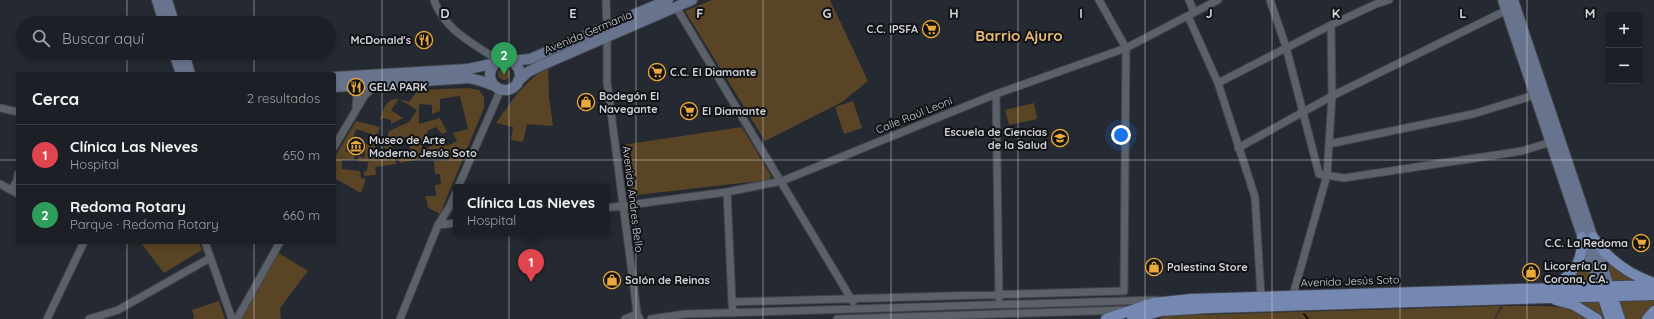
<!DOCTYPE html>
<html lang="es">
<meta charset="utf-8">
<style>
:root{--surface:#1c1f25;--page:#25272d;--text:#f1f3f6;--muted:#a0a2a7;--line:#3a3d42;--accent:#0b8043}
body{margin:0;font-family:Quicksand,sans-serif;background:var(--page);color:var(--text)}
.controls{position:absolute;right:12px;top:12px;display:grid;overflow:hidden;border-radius:4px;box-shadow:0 2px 6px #0003}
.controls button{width:36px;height:36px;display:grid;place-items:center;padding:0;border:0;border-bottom:1px solid var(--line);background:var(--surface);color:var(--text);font:20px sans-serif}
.you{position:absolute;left:1121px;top:135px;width:14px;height:14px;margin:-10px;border:3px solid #fff;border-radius:50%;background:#1a73e8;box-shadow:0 0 0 6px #1a73e833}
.badge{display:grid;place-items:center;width:26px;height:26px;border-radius:50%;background:var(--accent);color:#fff;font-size:13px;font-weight:700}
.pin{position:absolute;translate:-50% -33px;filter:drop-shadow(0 1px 2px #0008)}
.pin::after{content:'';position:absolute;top:21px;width:14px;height:12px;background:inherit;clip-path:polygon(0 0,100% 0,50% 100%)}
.popup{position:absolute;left:453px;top:184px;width:156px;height:52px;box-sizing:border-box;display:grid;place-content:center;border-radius:4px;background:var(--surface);filter:drop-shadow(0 1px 3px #0005);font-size:13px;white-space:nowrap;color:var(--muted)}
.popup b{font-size:15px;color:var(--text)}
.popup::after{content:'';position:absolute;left:50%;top:100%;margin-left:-8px;border:8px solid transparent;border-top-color:var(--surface)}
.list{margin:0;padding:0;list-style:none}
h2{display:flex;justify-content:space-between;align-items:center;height:52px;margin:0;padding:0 16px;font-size:17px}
h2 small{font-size:13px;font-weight:400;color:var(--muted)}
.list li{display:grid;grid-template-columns:26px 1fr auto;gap:12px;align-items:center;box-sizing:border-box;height:60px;padding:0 16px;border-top:1px solid var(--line)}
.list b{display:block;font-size:15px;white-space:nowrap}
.list p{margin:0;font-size:13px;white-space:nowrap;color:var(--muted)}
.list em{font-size:13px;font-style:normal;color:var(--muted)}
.icon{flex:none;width:22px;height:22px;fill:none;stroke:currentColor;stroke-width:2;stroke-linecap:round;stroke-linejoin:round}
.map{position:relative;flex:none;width:1654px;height:319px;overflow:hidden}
.search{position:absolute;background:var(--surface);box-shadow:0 2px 6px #0003;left:16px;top:16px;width:320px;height:44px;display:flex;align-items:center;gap:10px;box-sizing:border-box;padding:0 14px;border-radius:22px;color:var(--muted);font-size:15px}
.panel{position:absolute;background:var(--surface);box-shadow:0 2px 6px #0003;left:16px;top:72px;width:320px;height:172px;border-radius:4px}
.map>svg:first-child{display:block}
.green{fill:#594426}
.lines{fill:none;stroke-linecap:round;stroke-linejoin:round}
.stream{stroke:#190b00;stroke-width:2}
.street-casing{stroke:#40444b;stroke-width:9}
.secondary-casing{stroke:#40444b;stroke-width:12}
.primary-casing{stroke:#40444b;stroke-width:12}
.street{stroke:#5b6069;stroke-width:7}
.secondary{stroke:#68748e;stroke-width:10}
.primary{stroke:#7588b2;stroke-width:10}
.grid{fill:none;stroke:#d0d2d8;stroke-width:1;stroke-opacity:0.55}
.labels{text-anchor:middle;stroke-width:4;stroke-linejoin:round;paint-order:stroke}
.poi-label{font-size:11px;font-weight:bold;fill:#d0d2d8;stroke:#101215;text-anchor:start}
.street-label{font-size:11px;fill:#d0d2d8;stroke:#101215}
.district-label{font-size:15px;font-weight:bold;fill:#e7b976;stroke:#101215}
.grid-label{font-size:13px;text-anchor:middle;font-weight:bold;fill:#d0d2d8;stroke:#101215;stroke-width:4;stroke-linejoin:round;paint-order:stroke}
</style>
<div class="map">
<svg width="1654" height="319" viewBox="0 0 1654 319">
<rect width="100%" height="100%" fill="#252931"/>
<path class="green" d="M712,0H830L868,81L842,102L765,141L685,11Z
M548,67L549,97L553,126L527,124L523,142L511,140L513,127L496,123C511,101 525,81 548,67Z
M498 74a6 6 0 1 1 12 0a6 6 0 1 1-12 0Z
M468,88L479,90L484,97V108L440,214L427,207L428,204L425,196H436L435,185L441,184L440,174H435L434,161L449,160V149L428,151L427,148L443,139L447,146L457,141L453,133L468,129L460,96L440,99V111L432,114V105L419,104V124L440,118L447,132L442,134L436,127L427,131L428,143L422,146V159L400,163L397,156L411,150L405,137L391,143L394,151L384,148L389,131L409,122L417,110L399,99L391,110L403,118L391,124V120L383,118L380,120C385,102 390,95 409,102L418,90Z
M853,101L862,128L844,134L835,107Z
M1034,103L1037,119L1009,125L1005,110Z
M356,121L380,127L377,136L356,129L353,139L362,142L361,146L349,142L345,151L355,155L354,160H342V169L360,171L361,178L366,179L361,193L334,178V158Z
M742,127L771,176L769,180L628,196L622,145Z
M372,141L375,142L374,146L378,148L377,151L392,155L397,164L375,167L376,175L364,176V171H367L368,162L358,161L359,156L364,158L366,144L371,145Z
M140,242H199L202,250L164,273Z
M275,251L308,271L280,308L281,319H238Z
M1584,254L1592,282H1566Z
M1605,259L1640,281L1613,282Z
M1654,299V307L1642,319H1625L1619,300Z
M1599,300L1606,319H1602L1596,313L1573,301Z
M219,301L225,319H193L194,316L192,310Z
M1501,306L1494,319H1161L1159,316Z
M1503,306H1543L1574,308L1592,319H1495Z"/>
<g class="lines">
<path class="stream" d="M1304,314L1308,319"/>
<g class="street-casing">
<path id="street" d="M434,0C445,31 473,43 499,61
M606,0L607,26
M1189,0L1194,12
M1270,0L1286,47L1319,174L1344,178L1522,151L1551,142
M676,7L853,302
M1188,16L1218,83L1255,197L1261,296
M607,36V82L634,288L637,314L640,319
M1218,83L1331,25L1376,4L1389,0
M350,86L357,96L356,107
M996,94L999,298
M0,108L18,112
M1329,144L1473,114L1535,95
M334,147L365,95L378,84
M1238,148L1332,96L1507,10
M0,184L18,194
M458,187L501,89
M11,190L17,181L18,174
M727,192L732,302
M606,208L727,192L782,181L996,94L1126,48L1218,0
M438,225L456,223
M205,242L232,319
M1293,295L1327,175L1332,96L1331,25
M733,313L732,302L1124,291L1126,48L1099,0
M47,319L84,242
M89,319L118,310L210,258
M237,319L280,242
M400,319L438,225L450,206L456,192
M625,319L637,314
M651,319L685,314L1156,300
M837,319L1126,310"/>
</g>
<g class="secondary-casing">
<path id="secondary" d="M157,0L164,23
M167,0L174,23
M1503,0L1599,286
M1513,0L1609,286
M174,53L181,74
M184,53L190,74
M490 75a15 15 0 1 1 30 0a15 15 0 1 1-30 0Z
M510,61L530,59L668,0
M334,77L468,69L496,63
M518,81L528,72L540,66L692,0
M334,87L469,78L481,81L495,86"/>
</g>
<g class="primary-casing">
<path id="primary" d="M1593,237C1608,260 1628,274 1654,283
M1552,285C1574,277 1583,259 1582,237
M1600,289L1610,319
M1610,289L1620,319
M1556,300L1574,305L1597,319
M1106,319L1153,303L1191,299L1654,285
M1132,319L1161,311L1210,308L1654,295
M1647,319L1654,311"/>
</g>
<use href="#street" class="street"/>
<use href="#secondary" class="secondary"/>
<use href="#primary" class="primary"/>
</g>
<path class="grid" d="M127,0V23M254,0V23M382,0V319M509,0V319M636,0V319M763,0V319M891,0V319M1018,0V319M1145,0V319M1272,0V319M1400,0V319M1527,0V319M127,53V74M254,53V74M0,160H18M334,160H1654M127,242V319M254,242V319"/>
<defs>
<g id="supermarket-ring" transform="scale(0.9)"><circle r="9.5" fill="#101215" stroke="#eca93a" stroke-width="1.5"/><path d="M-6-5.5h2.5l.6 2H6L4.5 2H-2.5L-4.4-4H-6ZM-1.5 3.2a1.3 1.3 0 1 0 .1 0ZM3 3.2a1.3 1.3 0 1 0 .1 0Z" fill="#eca93a"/></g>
<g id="restaurant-ring" transform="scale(0.9)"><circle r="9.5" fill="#101215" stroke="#eca93a" stroke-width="1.5"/><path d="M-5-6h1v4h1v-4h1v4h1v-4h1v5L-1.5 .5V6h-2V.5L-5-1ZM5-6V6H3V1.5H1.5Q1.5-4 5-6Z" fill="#eca93a"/></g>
<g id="shop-ring" transform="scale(0.9)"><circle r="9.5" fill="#101215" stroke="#eca93a" stroke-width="1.5"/><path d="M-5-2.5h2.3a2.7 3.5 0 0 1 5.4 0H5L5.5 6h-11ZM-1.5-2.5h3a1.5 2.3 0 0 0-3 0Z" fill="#eca93a"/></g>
<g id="university-ring" transform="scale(0.9)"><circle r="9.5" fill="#101215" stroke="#eca93a" stroke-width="1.5"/><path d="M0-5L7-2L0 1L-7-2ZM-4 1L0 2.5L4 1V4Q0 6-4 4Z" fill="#eca93a"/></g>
<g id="museum-ring" transform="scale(0.9)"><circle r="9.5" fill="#101215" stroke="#eca93a" stroke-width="1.5"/><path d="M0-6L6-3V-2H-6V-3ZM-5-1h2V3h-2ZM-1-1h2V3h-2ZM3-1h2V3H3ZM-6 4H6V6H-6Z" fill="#eca93a"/></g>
</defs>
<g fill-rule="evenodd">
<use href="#supermarket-ring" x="931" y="29"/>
<use href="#restaurant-ring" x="424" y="40"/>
<use href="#supermarket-ring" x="657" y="72"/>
<use href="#restaurant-ring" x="356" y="87"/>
<use href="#shop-ring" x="586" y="102"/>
<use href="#supermarket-ring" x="689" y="111"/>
<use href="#university-ring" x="1060" y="138"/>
<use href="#museum-ring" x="356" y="146"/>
<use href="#supermarket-ring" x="1641" y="243"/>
<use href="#shop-ring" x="1154" y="267"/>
<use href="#shop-ring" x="1531" y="272"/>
<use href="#shop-ring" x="612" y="280"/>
</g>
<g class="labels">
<g class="poi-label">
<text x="918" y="33" text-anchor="end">C.C. IPSFA</text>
<text x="411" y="44" text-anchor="end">McDonald's</text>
<text x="670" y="76">C.C. El Diamante</text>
<text x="369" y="91">GELA PARK</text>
<text x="599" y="100">Bodegón El<tspan x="599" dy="13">Navegante</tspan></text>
<text x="702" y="115">El Diamante</text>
<text x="1047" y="136" text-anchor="end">Escuela de Ciencias<tspan x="1047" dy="13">de la Salud</tspan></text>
<text x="369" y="144">Museo de Arte<tspan x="369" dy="13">Moderno Jesús Soto</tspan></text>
<text x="1628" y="247" text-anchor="end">C.C. La Redoma</text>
<text x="1544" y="270">Licorería La<tspan x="1544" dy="13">Corona, C.A.</tspan></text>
<text x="1167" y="271">Palestina Store</text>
<text x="625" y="284">Salón de Reinas</text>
</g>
<g class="street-label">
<text transform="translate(588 32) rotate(-23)" y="4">Avenida Germania</text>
<text transform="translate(914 115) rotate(-22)" y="4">Calle Raúl Leoni</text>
<text transform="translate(633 199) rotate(83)" y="4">Avenida Andres Bello</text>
<text transform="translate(1350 281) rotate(-2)" y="4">Avenida Jesús Soto</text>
</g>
<g class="district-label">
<text x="1019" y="41">Barrio Ajuro</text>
</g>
</g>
<g class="grid-label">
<text x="445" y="18">D</text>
<text x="573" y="18">E</text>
<text x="700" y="18">F</text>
<text x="827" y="18">G</text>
<text x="954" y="18">H</text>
<text x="1081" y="18">I</text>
<text x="1209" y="18">J</text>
<text x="1336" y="18">K</text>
<text x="1463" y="18">L</text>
<text x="1590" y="18">M</text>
</g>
</svg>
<div class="controls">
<button>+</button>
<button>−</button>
</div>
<div class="you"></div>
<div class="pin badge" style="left:531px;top:282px;background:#e0444e">1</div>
<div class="popup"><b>Clínica Las Nieves</b>Hospital</div>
<div class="pin badge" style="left:504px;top:75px;background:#2e9e5b">2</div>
<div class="search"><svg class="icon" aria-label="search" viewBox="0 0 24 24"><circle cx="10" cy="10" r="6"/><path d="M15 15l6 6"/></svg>Buscar aquí</div>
<section class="panel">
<h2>Cerca<small>2 resultados</small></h2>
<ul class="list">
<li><span class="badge" style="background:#e0444e">1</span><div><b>Clínica Las Nieves</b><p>Hospital</p></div><em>650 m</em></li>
<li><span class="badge" style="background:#2e9e5b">2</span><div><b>Redoma Rotary</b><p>Parque · Redoma Rotary</p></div><em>660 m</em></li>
</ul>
</section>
</div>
